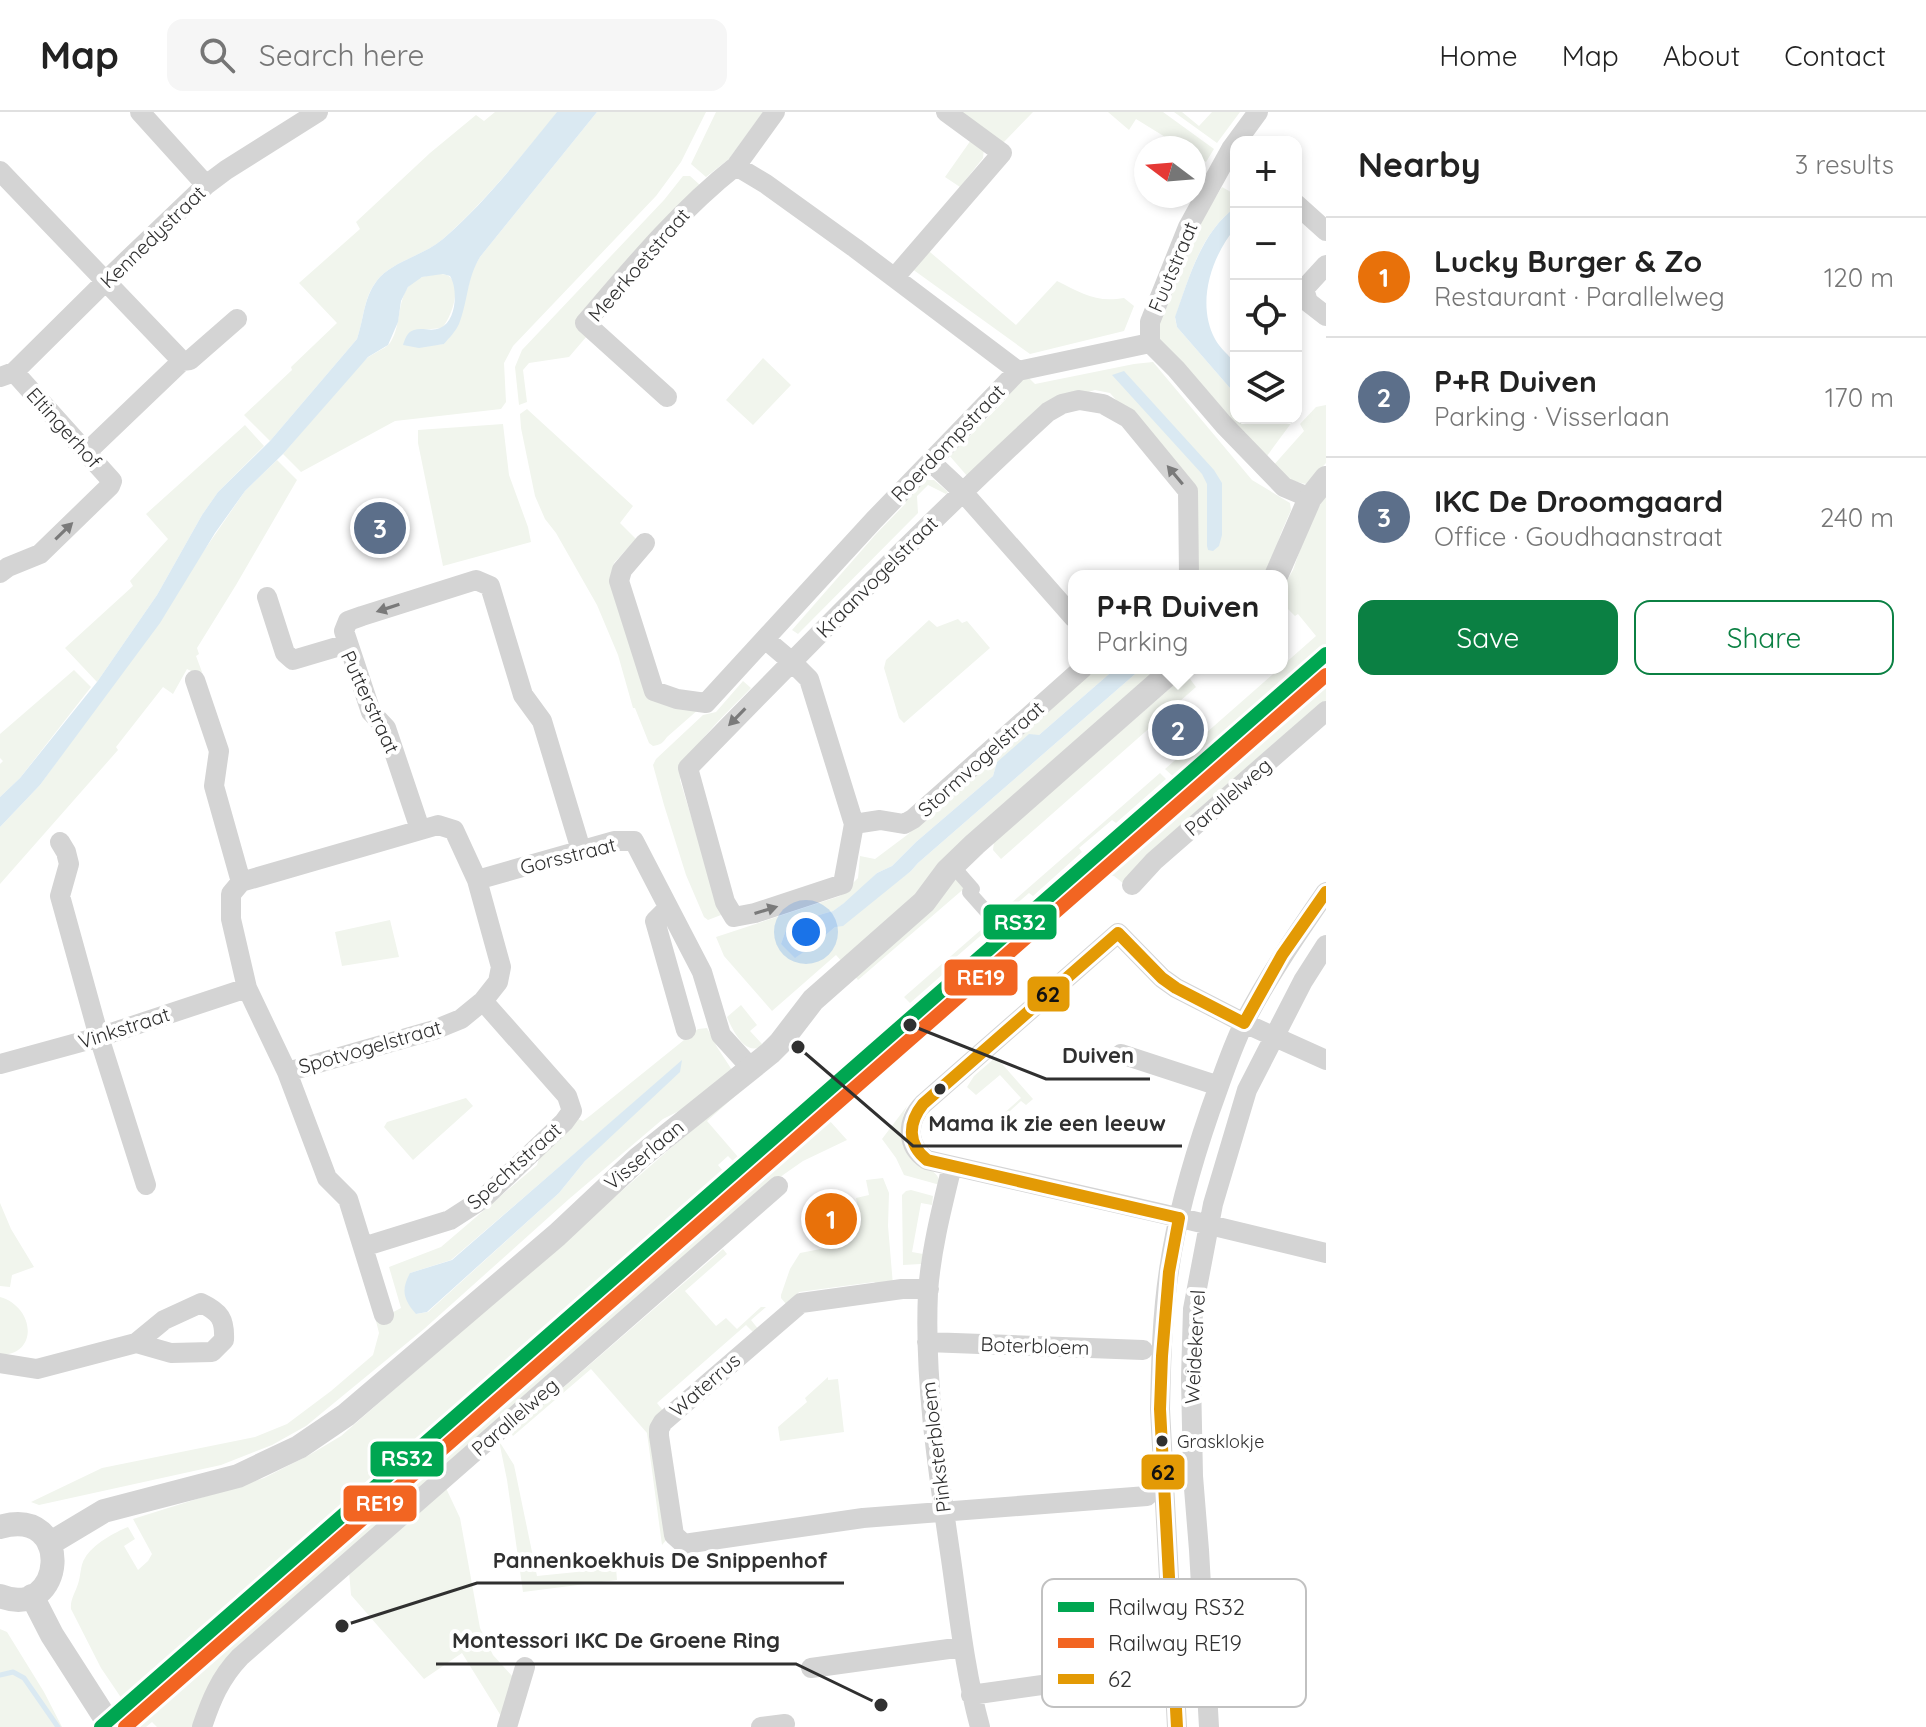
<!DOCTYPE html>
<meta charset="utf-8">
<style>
:root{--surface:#fff;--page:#f6f6f6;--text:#222;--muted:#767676;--line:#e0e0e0;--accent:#0b8043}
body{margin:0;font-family:Quicksand,sans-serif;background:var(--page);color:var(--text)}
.controls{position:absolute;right:24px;top:24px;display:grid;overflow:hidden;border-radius:16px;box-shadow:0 4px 12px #0003}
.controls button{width:72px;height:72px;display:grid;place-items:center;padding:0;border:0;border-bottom:2px solid var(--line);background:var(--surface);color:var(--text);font:40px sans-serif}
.compass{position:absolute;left:1134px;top:24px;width:72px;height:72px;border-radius:50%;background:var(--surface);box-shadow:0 4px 12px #0003;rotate:286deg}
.you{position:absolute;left:806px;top:820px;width:28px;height:28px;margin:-20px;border:6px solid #fff;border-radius:50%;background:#1a73e8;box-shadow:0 0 0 12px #1a73e833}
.badge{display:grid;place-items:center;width:52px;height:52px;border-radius:50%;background:var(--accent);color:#fff;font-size:26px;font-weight:700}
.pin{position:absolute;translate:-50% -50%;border:4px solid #fff;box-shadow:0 2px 8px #0006}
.popup{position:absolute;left:1068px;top:458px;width:220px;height:104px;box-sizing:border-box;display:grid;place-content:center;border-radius:16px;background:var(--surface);filter:drop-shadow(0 2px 6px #0005);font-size:26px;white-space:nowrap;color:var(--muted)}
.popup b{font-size:30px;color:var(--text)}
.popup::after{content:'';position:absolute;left:50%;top:100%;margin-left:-16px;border:16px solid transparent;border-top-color:var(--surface)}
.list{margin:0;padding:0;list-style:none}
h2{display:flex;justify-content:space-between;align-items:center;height:104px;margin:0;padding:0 32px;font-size:34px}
h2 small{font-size:26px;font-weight:400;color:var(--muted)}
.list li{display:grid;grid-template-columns:52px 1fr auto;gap:24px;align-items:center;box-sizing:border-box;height:120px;padding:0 32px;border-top:2px solid var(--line)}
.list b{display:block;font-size:30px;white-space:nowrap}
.list p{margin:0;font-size:26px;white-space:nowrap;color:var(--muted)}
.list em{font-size:26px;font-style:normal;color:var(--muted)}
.actions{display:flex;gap:16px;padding:24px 32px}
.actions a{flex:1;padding:18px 0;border:2px solid var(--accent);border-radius:16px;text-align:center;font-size:28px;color:var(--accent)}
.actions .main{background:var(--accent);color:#fff}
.icon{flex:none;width:44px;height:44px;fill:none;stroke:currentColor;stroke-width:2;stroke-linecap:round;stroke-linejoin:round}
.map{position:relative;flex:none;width:1326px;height:1615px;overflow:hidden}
header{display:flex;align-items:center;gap:48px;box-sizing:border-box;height:112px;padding:0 40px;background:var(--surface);border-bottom:2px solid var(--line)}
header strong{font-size:38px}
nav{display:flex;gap:44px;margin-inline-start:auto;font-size:28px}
.search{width:560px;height:72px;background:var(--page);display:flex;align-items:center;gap:20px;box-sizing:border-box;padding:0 28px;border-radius:16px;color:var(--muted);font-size:30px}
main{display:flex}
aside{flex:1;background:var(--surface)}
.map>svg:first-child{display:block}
.green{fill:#f1f5ed;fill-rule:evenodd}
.water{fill:#dae9f2}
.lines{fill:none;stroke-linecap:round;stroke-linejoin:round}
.stream{stroke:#dae9f2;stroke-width:5}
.pedestrian{stroke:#d4d4d4;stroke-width:14}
.minor{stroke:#d4d4d4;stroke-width:20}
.tertiary{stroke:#d4d4d4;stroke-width:24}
.bus-1-casing{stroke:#fff;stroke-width:18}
.bus-1{stroke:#e39a05;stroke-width:12}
.rail-1-casing{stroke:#fff;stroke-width:20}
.rail-2-casing{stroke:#fff;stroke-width:20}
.rail-1{stroke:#00a651;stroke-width:14}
.rail-2{stroke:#f26522;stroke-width:14}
.oneway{fill:#7a7a7a}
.bus-dot{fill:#303030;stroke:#fff;stroke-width:3}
.labels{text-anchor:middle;stroke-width:8;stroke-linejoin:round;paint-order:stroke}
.bus-label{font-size:18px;fill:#303030;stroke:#fff;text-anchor:start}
.street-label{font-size:20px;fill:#303030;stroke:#fff}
.key{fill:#fff;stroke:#c1c1c1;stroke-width:2}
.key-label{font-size:22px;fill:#303030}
.leader{fill:none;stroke:#303030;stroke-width:3}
.callout-dot{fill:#303030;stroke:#fff;stroke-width:3}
.callout-label{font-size:22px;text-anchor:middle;font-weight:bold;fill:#303030;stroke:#fff;stroke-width:8;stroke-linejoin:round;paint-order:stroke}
.line-badge{stroke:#fff;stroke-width:3}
.badge-label{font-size:22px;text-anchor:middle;font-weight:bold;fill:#fff}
.pale-badge-label{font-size:22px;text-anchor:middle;font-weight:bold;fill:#111}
</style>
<header>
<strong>Map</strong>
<div class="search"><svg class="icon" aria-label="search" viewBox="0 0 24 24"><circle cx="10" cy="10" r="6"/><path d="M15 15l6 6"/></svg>Search here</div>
<nav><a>Home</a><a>Map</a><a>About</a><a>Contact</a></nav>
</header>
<main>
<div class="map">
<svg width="1326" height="1615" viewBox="0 0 1326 1615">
<rect width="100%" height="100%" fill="#fff"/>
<path class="green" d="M495,0H558C521,44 486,89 443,127C424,143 397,148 380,165C363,183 365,204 357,227L270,329L244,303L292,258L291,255L337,211L299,171L360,117L356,110L430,41L476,3L484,9Z
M597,0H706L681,50L656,84L513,234L504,251L506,290L501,297L395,309L301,360L283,342C310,311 336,278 365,248C372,241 384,238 390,231C403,212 395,183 415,168C420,165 426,164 432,163C438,162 445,161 450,165C462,176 451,206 442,216L419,218L434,233L444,232L468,176L472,158L480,145Z
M716,0H763L729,47L706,65L691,52Z
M954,0H1033L1002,32Z
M1108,0H1163L1214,37L1206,50L1194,43V36H1183L1136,7L1129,18Z
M1174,0H1182L1199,14L1212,0H1240L1217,31Z
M971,28L984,36L983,46L960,75L945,65Z
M683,64H690L700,73L587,224L569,245L529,251L523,258L527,290L519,293L515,255L522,238L664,88Z
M1222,75L1236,83V95C1200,121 1189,166 1175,206L1177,215L1236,283V306H1263L1275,308L1280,306H1289L1292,310L1264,348L1158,231V213L1194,120Z
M924,135L1016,213L1057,169C1081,181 1096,191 1124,186L1134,194L1124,219L1030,242L908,154Z
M763,246L791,273L753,313L726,288Z
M1153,250L1252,368L1290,391L1291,398L1281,421L1267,464H1197L1194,377L1110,281L1095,278L1051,291L968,365L948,342L952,331L961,333L1006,287L1004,278L1028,265L1035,272L1134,252Z
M1326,293V351L1306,372C1293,370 1282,364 1272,355L1304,319L1300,312L1316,295Z
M527,297L633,394L620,411L636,427L614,451L610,466L647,582L699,597L667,625C663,631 660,633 653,634L649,631L635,596H633L618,543L597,493L556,421L545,407L535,384L521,316L520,302Z
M503,312L509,363L528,415L531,430L443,454L418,331V318Z
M245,313L264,334L218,380L202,403L157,483L97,570L65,536L133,474L130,469L168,427L146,402Z
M277,348L297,368L236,473L197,536L199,542L196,544L202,560L197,562L187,557L173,582L163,575L116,635L118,638L0,772V715L40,673L97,594L245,379Z
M926,368H934L948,380L946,382L928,373L917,384L918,401L798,522L792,518L876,422L906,391L905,389Z
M1326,382V534L1177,668L1165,657L1280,556H1282V554L1316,524L1298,502L1295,504L1282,491V477L1293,458L1308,415Z
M958,507L962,511L967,509L990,536L904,611L899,606L884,556L886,548L929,508L937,515Z
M1096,556H1116L1039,623L997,650L993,664L916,730L892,754L877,761L853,785L833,799L788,812L781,832L796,845L815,832L835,815L911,759L918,751L1142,556H1164L844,852L836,843L772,899L724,844L716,825L840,784L858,766L860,744L875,747L907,723Z
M74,558L91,575L20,666L0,685V652L3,649L0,646V622Z
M1326,563V592L1124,772L1114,764L1110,763L1090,781L1179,701L1175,696Z
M1183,565L1190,567L1196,575L1001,747L993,738L994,730Z
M743,569L751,576C731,597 683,640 680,668L721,803L708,808L704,805L686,763L664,693L653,653L656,647L703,603L716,600Z
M1160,661L1166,667L1116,711L1112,708L1079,736L1082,740L1033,784L1029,781L998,808L995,805Z
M954,759L967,774L858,868L854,863Z
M390,808L399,845L342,854L335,820Z
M991,809L994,812L948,852L950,856L910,891L904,885Z
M741,893L757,913L750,919L763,933C746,946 733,919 727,905Z
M707,916L717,935L732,958L695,991L663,1007L569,1087L424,1217L306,1314L272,1333L221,1353L39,1393L31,1390L102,1356L255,1325L287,1312L331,1279L373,1243L379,1221L376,1209L401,1196L389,1155L441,1135L537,1053L541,1039L576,1006L583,1009L591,1003L684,928L698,917ZM682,949L585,1049L559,1081L428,1200L416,1202L410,1161L451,1148Z
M996,945L1033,987L1026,993L1021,989L1010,999L1007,1012L1002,1011V1003L1021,986L1000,963L976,983L967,975L974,964Z
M774,946L776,948L707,1009L739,1046L734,1050L728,1044L718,1053L723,1059L122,1587L101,1556L71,1497C70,1488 75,1481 78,1472C81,1464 80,1453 85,1446C92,1433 115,1420 128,1415L135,1427L124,1434L138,1458L148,1449L152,1442L133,1407L264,1366L311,1342L341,1324Z
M466,986L473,994L413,1048L384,1015L387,1010Z
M907,994C899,1011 898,1035 913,1048C924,1058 939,1056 940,1073L904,1063L896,1046L882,1027Z
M833,1002L829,1008L847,1028L803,1049L783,1063L239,1538L196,1615H157L152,1610L146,1615H141L135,1610L209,1547L218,1543L228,1534L227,1532L336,1437L349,1428L348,1426L465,1324L478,1316L476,1314L564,1237L573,1233L602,1207L601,1205L692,1125L700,1122L715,1109L713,1107Z
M883,1066L889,1081L888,1114L893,1173L880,1174L874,1170L799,1180L794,1187L786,1192L781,1186V1183L790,1157L800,1141L841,1133L839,1114L861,1109L856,1086L869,1083L866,1068Z
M911,1078L933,1084L932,1093L921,1091L912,1140L923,1142L921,1152L903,1153L902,1083L906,1079Z
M0,1091L11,1117L34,1155L12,1163L10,1175L0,1174Z
M723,1137L727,1142L685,1179L716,1214L726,1206L737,1217L761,1195H766L751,1208L759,1218L755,1222L746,1213L657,1291L665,1301L668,1426L662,1433L647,1321L591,1257L513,1324L511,1321Z
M0,1185C35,1195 39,1243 0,1243Z
M828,1265V1268L838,1267L844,1320L780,1329L778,1315L807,1290L805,1286Z
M499,1329L514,1353L537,1464L616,1456L617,1468L523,1480L507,1368Z
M445,1374L460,1406L480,1516L493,1543L513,1565L501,1604L462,1541L424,1567L351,1483L349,1459Z
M0,1517L7,1520L44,1580L62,1615H0Z"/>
<path class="water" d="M557,0H597L480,145C467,166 468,189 459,212C456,219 449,226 444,232L419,236L403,233C405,227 407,220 414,218C422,215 431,220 440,216C457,209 458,177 450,164L443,162L422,165L408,175L401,189L398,210L388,233L368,245L283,342L245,379L215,421L160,511L40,673L0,715V685L20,666L97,570L157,483L202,403L218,380L270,329L357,227C365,204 363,184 380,165C397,148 424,143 443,127C486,90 521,44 557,0Z
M1236,95V115C1211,145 1196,191 1215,227C1220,237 1230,243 1235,252C1239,259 1236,275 1236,283L1177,215L1175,205C1189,166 1201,120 1236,95Z
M1124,259L1214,358L1222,371V423L1219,434L1213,439L1208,438L1207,434V372L1202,362L1112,263Z
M1116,556H1142L918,751L911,759L843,814L835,815L815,832L795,846L781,832L788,812L833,799L844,791L877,761L892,754L916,730L993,664L997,650L1029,622L1039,623Z
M682,948L680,960L585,1049L559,1081L427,1200L416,1202C403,1187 401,1178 410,1161L452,1148Z"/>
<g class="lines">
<path class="stream" d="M0,1563L13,1560L24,1566L58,1615"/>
<path class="pedestrian" d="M959,761L973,777L969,780L993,807"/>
<path class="minor" d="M140,0L206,73
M736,54L775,0
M0,59L182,249L190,248L237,207
M1296,92L1326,119
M1326,153L1304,177L1308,190L1326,204
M895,165L1002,41L946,0
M1150,231V210L1188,115L1231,37L1258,0
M0,265L14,260L116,159L206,73L226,58L318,0
M667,285L585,211C632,156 679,99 736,54L766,72L855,136L1018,259
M91,336L182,249
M931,350L962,379L1074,506
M645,431L622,458L619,469L654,579L677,587L706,591L874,408L1018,259L1150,231L1176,257L1224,313L1284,375L1310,386
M0,461L8,455L40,442L110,374L112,369L14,260
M267,485L285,541L293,548L347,532
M765,527L792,550L809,567L854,712L843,772L755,801L734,805L725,790L688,656C806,535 924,414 1048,300L1062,292L1079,288L1103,292L1128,306L1188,379L1189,464
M195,568L219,639L214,674L241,770
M854,712L880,708L904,712L913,707L1083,556
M438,713L454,718L477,768L501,855L498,870L483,889L461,907L434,918L287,960L247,876L231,807V782L241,770Z
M420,717L386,616L371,600L344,519L348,509L362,504L476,468L490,474L523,583L542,609L581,738
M60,730L66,740L69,752L60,784L99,925L146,1073
M477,768L614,729H634L702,860L721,923L751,956
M1132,773L1154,749L1326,599
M668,796L655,809L686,918
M1121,942L1219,974
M1326,948L1244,911L1176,876L1162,866L1118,821L923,992C906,1010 906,1034 927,1048L1164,1102L1326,1141
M0,952L99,925L247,876
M287,960L327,1066L348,1087L384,1203
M952,1054C942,1095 931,1138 928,1180C924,1269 938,1359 951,1447C959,1503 965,1560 980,1615
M363,1135L450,1108L484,1086L564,1010L572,999L567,984L483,889
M929,1177H902L801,1191L663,1310L659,1317V1324L674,1423L684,1432L863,1406L1147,1384
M927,1230L1143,1238
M0,1251L37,1257L136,1231L164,1208L201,1191C220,1200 225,1207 224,1228L212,1240L171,1241L136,1231
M811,1556L963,1535
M971,1583L1156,1557
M202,1615C211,1588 220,1566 240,1545L778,1074
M507,1615L525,1555
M761,1615L785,1612
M1177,1615L1160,1297C1161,1251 1162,1204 1169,1158C1177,1103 1192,1051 1210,999C1221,969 1231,937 1245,909C1269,863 1297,822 1326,780
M1209,1615L1199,1438L1193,1364L1191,1266L1193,1197L1213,1092L1247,978L1303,869L1326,833"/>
<path class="tertiary" d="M1276,464L1310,386L1326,366
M0,1415C75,1393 65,1510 0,1484
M49,1432L104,1399L238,1364L299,1335L346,1303L557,1123L639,1046L770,941L780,931L813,888L924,790L947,759L975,732L1175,556
M32,1484L52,1523L111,1615"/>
<g class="bus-1-casing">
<path id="bus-1" d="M1244,911L1282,843L1326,780
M1179,1106L927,1048C907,1032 908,1011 923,992L1118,821L1162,866L1176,876L1244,911
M1177,1615L1160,1297L1162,1244L1169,1160L1179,1106"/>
</g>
<use href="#bus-1" class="bus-1"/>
<g class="rail-1-casing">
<path id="rail-1" d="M101,1615L1326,542"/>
</g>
<g class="rail-2-casing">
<path id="rail-2" d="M125,1615L1326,563"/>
</g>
<use href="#rail-1" class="rail-1"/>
<use href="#rail-2" class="rail-2"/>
</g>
<defs><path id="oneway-solid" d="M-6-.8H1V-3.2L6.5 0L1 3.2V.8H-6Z" transform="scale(2)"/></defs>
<g class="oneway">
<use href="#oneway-solid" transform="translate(1175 363) rotate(-130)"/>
<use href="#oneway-solid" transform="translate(64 419) rotate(-44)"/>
<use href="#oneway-solid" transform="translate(388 496) rotate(162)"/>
<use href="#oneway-solid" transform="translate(737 605) rotate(134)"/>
<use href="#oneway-solid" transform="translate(766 798) rotate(-17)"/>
</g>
<g class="bus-dot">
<circle cx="940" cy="977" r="7"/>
<circle cx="1162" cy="1329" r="7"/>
</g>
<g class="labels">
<g class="bus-label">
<text x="1177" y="1336">Grasklokje</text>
</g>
<g class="street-label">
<text transform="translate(153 125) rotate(-44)" y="7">Kennedystraat</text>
<text transform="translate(639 153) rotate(-49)" y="7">Meerkoetstraat</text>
<text transform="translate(1173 155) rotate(-67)" y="7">Fuutstraat</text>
<text transform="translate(64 316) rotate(48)" y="7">Eltingerhof</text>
<text transform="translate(948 331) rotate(-46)" y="7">Roerdompstraat</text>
<text transform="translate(877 465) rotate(-45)" y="7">Kraanvogelstraat</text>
<text transform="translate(370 590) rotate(65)" y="7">Putterstraat</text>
<text transform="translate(981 647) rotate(-42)" y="7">Stormvogelstraat</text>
<text transform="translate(1228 685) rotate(-41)" y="7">Parallelweg</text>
<text transform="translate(568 744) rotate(-14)" y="7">Gorsstraat</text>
<text transform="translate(124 916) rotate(-18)" y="7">Vinkstraat</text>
<text transform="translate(370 935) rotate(-16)" y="7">Spotvogelstraat</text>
<text transform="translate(644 1043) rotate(-40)" y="7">Visserlaan</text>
<text transform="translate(514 1054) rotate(-42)" y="7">Spechtstraat</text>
<text transform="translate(1035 1234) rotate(2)" y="7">Boterbloem</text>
<text transform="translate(1195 1235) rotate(-87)" y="7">Weidekervel</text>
<text transform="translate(705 1273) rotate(-41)" y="7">Waterrus</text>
<text transform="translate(515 1305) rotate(-41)" y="7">Parallelweg</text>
<text transform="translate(936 1335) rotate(-97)" y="7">Pinksterbloem</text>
</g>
</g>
<rect x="1042" y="1467" width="264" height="128" rx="12" class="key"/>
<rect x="1058" y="1490" width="36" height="10" fill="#00a651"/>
<rect x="1058" y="1526" width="36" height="10" fill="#f26522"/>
<rect x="1058" y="1562" width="36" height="10" fill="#e39a05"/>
<g class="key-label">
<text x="1108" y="1503">Railway RS32</text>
<text x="1108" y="1539">Railway RE19</text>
<text x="1108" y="1575">62</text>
</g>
<path class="leader" d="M910 913L1046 967H1150M798 935L913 1034H1182M342 1514L477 1471H844M881 1593L796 1552H436"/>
<g class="callout-dot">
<circle cx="910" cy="913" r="8"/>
<circle cx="798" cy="935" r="8"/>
<circle cx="342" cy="1514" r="8"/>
<circle cx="881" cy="1593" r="8"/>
</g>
<g class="callout-label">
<text x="1098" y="951">Duiven</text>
<text x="1047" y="1019">Mama ik zie een leeuw</text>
<text x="660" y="1456">Pannenkoekhuis De Snippenhof</text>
<text x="616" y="1536">Montessori IKC De Groene Ring</text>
</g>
<g class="line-badge">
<rect x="982" y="791" width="76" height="38" rx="8" fill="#00a651"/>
<rect x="943" y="846" width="76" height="39" rx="8" fill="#f26522"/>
<rect x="1026" y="863" width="45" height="38" rx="8" fill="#e39a05"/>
<rect x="369" y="1328" width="76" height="38" rx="8" fill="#00a651"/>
<rect x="1140" y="1341" width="46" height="38" rx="8" fill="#e39a05"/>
<rect x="342" y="1372" width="76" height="39" rx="8" fill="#f26522"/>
</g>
<g class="badge-label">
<text x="1020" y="818">RS32</text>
<text x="981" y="873">RE19</text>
<text x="407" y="1354">RS32</text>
<text x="380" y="1399">RE19</text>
</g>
<g class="pale-badge-label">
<text x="1048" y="890">62</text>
<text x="1163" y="1368">62</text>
</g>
</svg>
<div class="controls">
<button>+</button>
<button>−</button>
<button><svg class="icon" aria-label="locate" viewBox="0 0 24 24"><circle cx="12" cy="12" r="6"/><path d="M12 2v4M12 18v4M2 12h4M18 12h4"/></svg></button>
<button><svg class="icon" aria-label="layers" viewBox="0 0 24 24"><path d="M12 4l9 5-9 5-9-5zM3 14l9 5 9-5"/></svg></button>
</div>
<svg class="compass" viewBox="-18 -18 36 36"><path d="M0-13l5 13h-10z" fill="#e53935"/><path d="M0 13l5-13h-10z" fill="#767676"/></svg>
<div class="you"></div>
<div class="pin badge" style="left:831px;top:1107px;background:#e8710a">1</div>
<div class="pin badge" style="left:1178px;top:618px;background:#5c6f8a">2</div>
<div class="popup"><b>P+R Duiven</b>Parking</div>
<div class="pin badge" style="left:380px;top:416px;background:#5c6f8a">3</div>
</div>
<aside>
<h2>Nearby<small>3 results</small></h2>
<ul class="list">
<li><span class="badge" style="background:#e8710a">1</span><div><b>Lucky Burger &amp; Zo</b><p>Restaurant · Parallelweg</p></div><em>120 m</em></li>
<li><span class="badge" style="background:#5c6f8a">2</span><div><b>P+R Duiven</b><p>Parking · Visserlaan</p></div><em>170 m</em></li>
<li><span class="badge" style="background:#5c6f8a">3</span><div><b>IKC De Droomgaard</b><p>Office · Goudhaanstraat</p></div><em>240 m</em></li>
</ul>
<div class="actions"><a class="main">Save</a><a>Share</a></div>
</aside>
</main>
